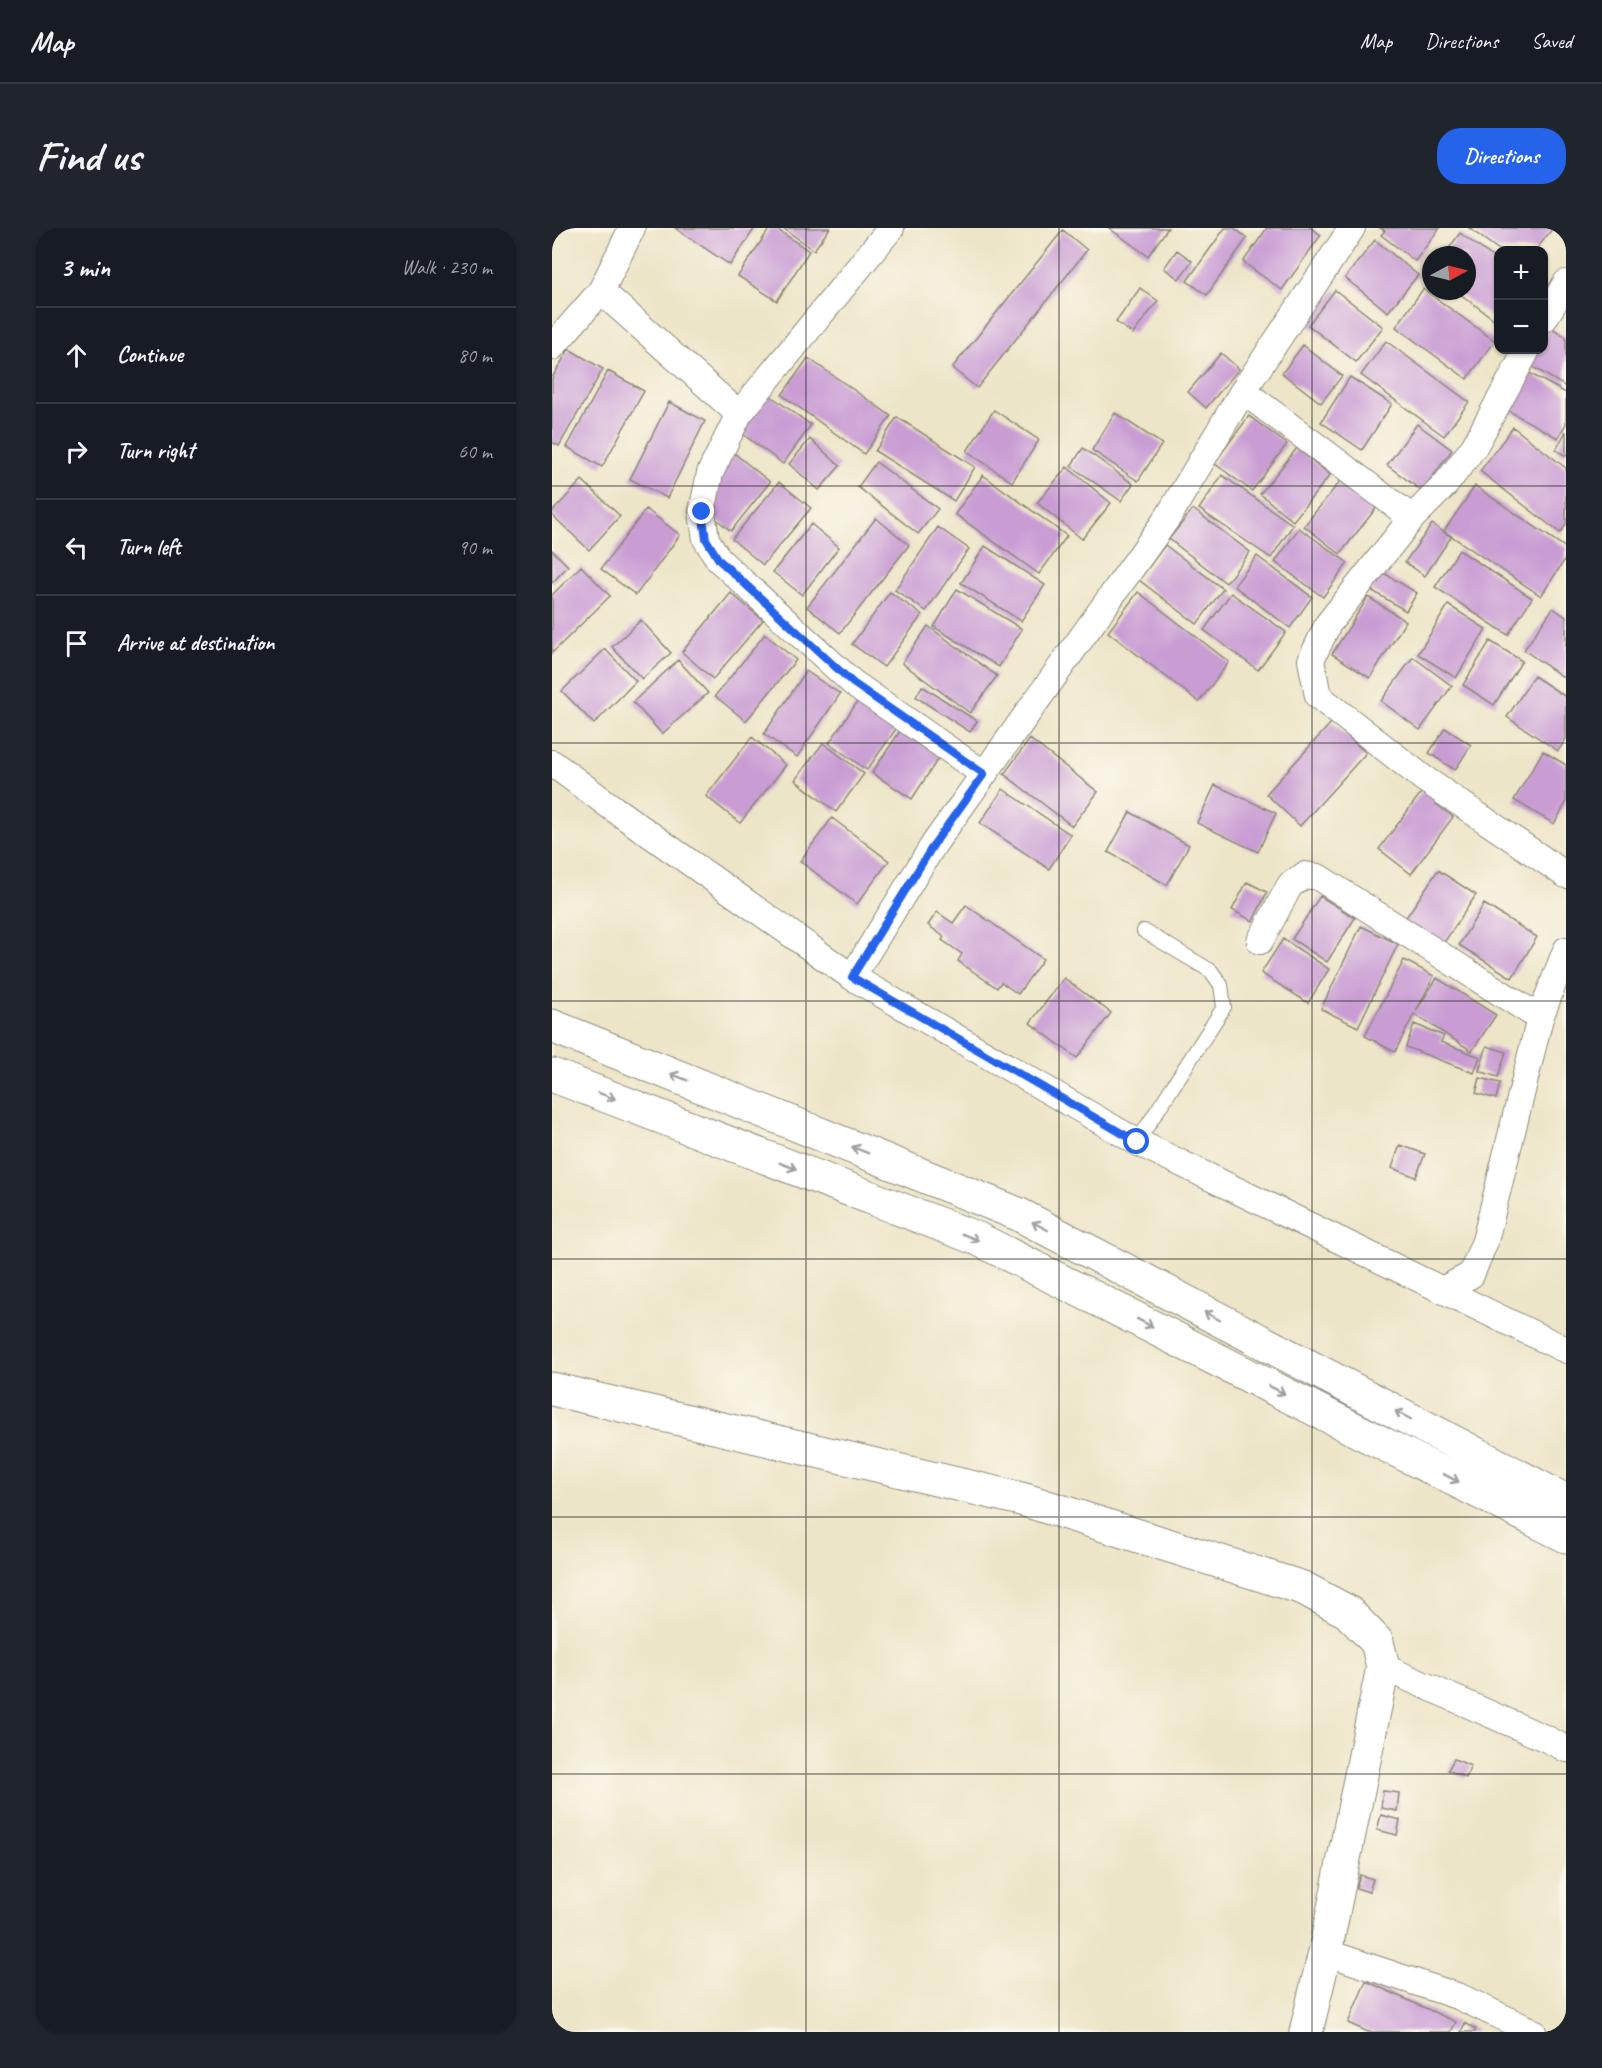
<!DOCTYPE html>
<meta charset="utf-8">
<style>
:root{--surface:#171b24;--page:#20242c;--text:#f1f3f6;--muted:#9ea1a6;--line:#363941;--accent:#2563eb}
body{margin:0;font-family:Caveat,sans-serif;background:var(--page);color:var(--text)}
.controls{position:absolute;right:18px;top:18px;display:grid;overflow:hidden;border-radius:12px;box-shadow:0 2px 4px #0004}
.controls button{width:54px;height:54px;display:grid;place-items:center;padding:0;border:0;border-bottom:2px solid var(--line);background:var(--surface);color:var(--text);font:30px sans-serif}
.compass{position:absolute;left:870px;top:18px;width:54px;height:54px;border-radius:50%;background:var(--surface);box-shadow:0 2px 4px #0004;rotate:83deg}
.stop{position:absolute;width:18px;height:18px;margin:-14px;border:4px solid #2563eb;border-radius:50%;background:#fff}
.stop.end{background:#2563eb;border-color:#fff;box-shadow:0 2px 6px #0008}
.list{margin:0;padding:0;list-style:none}
h2{display:flex;justify-content:space-between;align-items:center;height:78px;margin:0;padding:0 24px;font-size:26px}
h2 small{font-size:20px;font-weight:400;color:var(--muted)}
.list li{display:grid;grid-template-columns:39px 1fr auto;gap:18px;align-items:center;box-sizing:border-box;height:96px;padding:0 24px;border-top:2px solid var(--line)}
.list b{display:block;font-size:22px;white-space:nowrap}
.list em{font-size:20px;font-style:normal;color:var(--muted)}
.icon{flex:none;width:33px;height:33px;fill:none;stroke:currentColor;stroke-width:2;stroke-linecap:round;stroke-linejoin:round}
.map{position:relative;flex:none;width:1014px;height:1804px;overflow:hidden;border-radius:24px}
header{display:flex;align-items:center;gap:36px;box-sizing:border-box;height:84px;padding:0 30px;background:var(--surface);border-bottom:2px solid var(--line)}
header strong{font-size:28px}
nav{display:flex;gap:33px;margin-inline-start:auto;font-size:21px}
.intro{display:flex;align-items:center;justify-content:space-between;box-sizing:border-box;height:144px;padding:0 36px}
h1{margin:0;font-size:42px}
.button{padding:15px 27px;border-radius:24px;background:var(--accent);color:#fff;font-size:21px;font-weight:700}
main{display:flex;gap:36px;padding:0 36px}
aside{flex:1;background:var(--surface);border-radius:24px;box-shadow:0 2px 4px #0004}
.map>svg:first-child{display:block}
.building{fill:#c99dd4}
.lines{fill:none;stroke-linecap:round;stroke-linejoin:round}
.lane-casing{stroke:#8c8879;stroke-width:16}
.street-casing{stroke:#8c8879;stroke-width:28}
.secondary-casing{stroke:#8c8879;stroke-width:35}
.highway-casing{stroke:#8c8879;stroke-width:35}
.lane{stroke:#fff;stroke-width:14}
.street{stroke:#fff;stroke-width:26}
.secondary{stroke:#fff;stroke-width:33}
.highway{stroke:#fff;stroke-width:33}
.oneway{stroke:#a0a0a0}
.route{stroke:#2563eb;stroke-width:8}
.grid{fill:none;stroke:#2b2b2b;stroke-width:1.5;stroke-opacity:0.55}
</style>
<header>
<strong>Map</strong>
<nav><a>Map</a><a>Directions</a><a>Saved</a></nav>
</header>
<div class="intro"><h1>Find us</h1><a class="button">Directions</a></div>
<main>
<aside>
<h2>3 min<small>Walk · 230 m</small></h2>
<ul class="list">
<li><svg class="icon" aria-label="ahead" viewBox="0 0 24 24"><path d="M12 20V5M6 11l6-6 6 6"/></svg><div><b>Continue</b></div><em>80 m</em></li>
<li><svg class="icon" aria-label="right" viewBox="0 0 24 24"><path d="M7 20v-9h11M14 6l5 5-5 5"/></svg><div><b>Turn right</b></div><em>60 m</em></li>
<li><svg class="icon" aria-label="left" viewBox="0 0 24 24"><path d="M17 20v-9H6M10 6l-5 5 5 5"/></svg><div><b>Turn left</b></div><em>90 m</em></li>
<li><svg class="icon" aria-label="arrive" viewBox="0 0 24 24"><path d="M6 21V4h12l-3 4 3 4H6"/></svg><div><b>Arrive at destination</b></div></li>
</ul>
</aside>
<div class="map">
<svg width="1014" height="1804" viewBox="0 0 1014 1804">
<rect width="100%" height="100%" fill="#fbf7ec"/>
<filter id="ink" filterUnits="userSpaceOnUse"><feTurbulence type="fractalNoise" baseFrequency=".0167" numOctaves="2"/><feDisplacementMap in="SourceGraphic" scale="12" xChannelSelector="R" yChannelSelector="G"/><feConvolveMatrix kernelMatrix="1 2 1 2 8 2 1 2 1" color-interpolation-filters="sRGB"/></filter>
<filter id="wash" filterUnits="userSpaceOnUse"><feTurbulence type="fractalNoise" baseFrequency=".008" numOctaves="4" result="noise"/><feDisplacementMap in="SourceGraphic" scale="24" xChannelSelector="R" yChannelSelector="G"/><feGaussianBlur stdDeviation="1.35" result="paint"/><feColorMatrix in="noise" values="0 0 0 0 0 0 0 0 0 0 0 0 0 0 0 0 0 1.4 0 .05"/><feComposite in="paint" operator="in"/></filter>
<g filter="url(#wash)">
<rect width="100%" height="100%" fill="#ede5c7"/>
<g id="blocks">
<path class="building" d="M123,0H203L178,37Z
M218,0H223L257,23L225,73L186,48Z
M231,0H278L262,22Z
M557,0H616L596,28Z
M673,0H682L695,10L655,67L635,53Z
M715,0H759L769,7L730,62L691,34Z
M828,0H888L863,33L829,7L833,3Z
M917,0H1001L984,22H947Z
M511,2L535,22L425,160L400,140Z
M908,5L946,33V94L904,63H915V27H892Z
M823,12L866,47L836,84L793,50Z
M625,22L640,33L627,51L612,40Z
M588,60L606,73L581,106L564,94Z
M871,61L943,113L915,151L844,99Z
M783,62L831,99L804,134L756,97Z
M998,99L1014,109V159L976,136L984,122H992V110Z
M834,113L917,174L892,208L809,147Z
M751,117L790,148L769,175L730,145Z
M17,121L51,141L7,218L0,214V150Z
M669,125L687,141L654,180L636,164Z
M256,130L339,188L312,226L230,167Z
M56,143L92,163L50,239L15,219Z
M975,144L1014,165V196L1006,210L955,182Z
M798,149L840,176L810,222L769,194Z
M216,166L259,197L231,236L188,204Z
M117,174L153,193L115,270L78,251Z
M442,182L487,212L460,254L415,223Z
M563,185L610,216L586,253L540,222Z
M697,188L735,216L700,263L662,235Z
M345,189L423,239L402,273L323,223Z
M865,196L900,222L870,263L835,237Z
M961,199L1014,240V297L1008,305L928,243Z
M1014,203V228L1004,222Z
M258,211L288,238L267,262L237,236Z
M531,220L581,256L569,273L519,238Z
M745,220L778,247L741,293L708,266Z
M182,225L218,254L179,303L143,274Z
M324,234L386,281L366,306L306,259Z
M515,239L559,275L530,311L485,275Z
M431,247L515,308L487,346L403,286Z
M670,247L741,297L719,330L647,281Z
M790,251L825,279L788,326L752,298Z
M30,252L68,288L37,322L0,287V284Z
M227,254L259,280L211,337L180,311Z
M923,258L1014,320V330L989,368L892,303Z
M94,281L128,307L84,367L49,341Z
M641,281L698,324L674,355L617,311Z
M324,290L357,317L288,405L255,379Z
M259,296L287,319L250,367L221,344Z
M880,296L899,309L873,348L853,334Z
M386,299L417,321L374,383L343,362Z
M747,300L796,335L771,369L723,334Z
M613,317L671,361L645,396L587,352Z
M433,318L493,357L469,393L409,355Z
M0,322L16,338L0,355Z
M907,322L980,370L956,407L883,359Z
M705,328L760,369L738,400L682,358Z
M29,338L58,368L0,425V367Z
M830,344L865,365L854,383L819,362Z
M405,361L470,401L447,439L382,399Z
M338,364L370,387L332,439L300,416Z
M586,364L677,434L647,474L556,404Z
M179,365L211,392L161,451L130,424Z
M679,365L734,404L706,442L652,402Z
M816,369L854,393L818,450L780,426Z
M896,377L934,401L904,450L866,426Z
M1001,380L1014,389V451L972,422Z
M89,392L119,425L90,451L60,419Z
M376,398L445,448L418,485L350,435Z
M213,406L244,432L194,493L163,468Z
M938,413L970,433L942,477L911,457Z
M53,421L84,453L42,496L10,463Z
M861,429L900,458L868,502L829,473Z
M126,432L156,465L110,506L81,474Z
M254,443L288,466L245,529L212,506Z
M982,448L1014,469V511L1006,523L955,489Z
M370,458L425,493L418,504L364,469Z
M310,467L349,494L315,542L277,515Z
M780,494L814,525L748,598L714,566Z
M352,497L391,523L360,571L320,545Z
M893,500L919,517L903,542L877,525Z
M200,509L234,537L188,595L154,568Z
M478,511L546,564L520,598L452,546Z
M271,515L312,546L284,584L243,552Z
M991,523L1014,537V575L1002,596L962,572Z
M880,550L895,561L884,576L901,589L859,646L827,621Z
M663,557L724,585L706,624L645,595Z
M451,561L519,607L497,641L428,595Z
M578,584L637,617L615,657L556,624Z
M280,590L337,633L305,676L248,633Z
M886,642L924,667L889,719L851,694Z
M695,654L715,664L701,693L680,682Z
M768,668L803,690L775,734L740,711Z
M932,676L985,709L960,750L907,717Z
M414,677L491,731L466,766L449,754L445,760L406,733L410,726L390,712L392,709L376,697L385,684L401,695Z
M809,698L846,716L806,799L769,781Z
M731,711L777,741L756,775L709,745Z
M852,732L882,748L864,783L885,750L944,787L920,823L862,786L843,824L813,808Z
M512,750L559,785L525,830L478,795Z
M862,796L892,808L889,814L928,829L922,845L854,819Z
M935,818L954,824L946,849L927,843Z
M928,850L948,855L944,871L924,865Z
M848,917L873,926L864,949L840,940Z
M902,1531L919,1538L914,1550L896,1542Z
M831,1563L847,1565L845,1583L829,1580Z
M829,1587L848,1592L845,1607L825,1602Z
M808,1647L821,1651L817,1664L804,1660Z
M814,1753L904,1794L899,1804H816L796,1795Z
M913,1795L924,1801L923,1804H909Z"/>
</g>
</g>
<g filter="url(#ink)">
<use href="#blocks" fill-opacity="0" stroke="#8c8879" stroke-width="1.5"/>
<g class="lines">
<g class="lane-casing">
<path id="lane" d="M585,914L672,779L669,757L659,743L592,703"/>
</g>
<g class="street-casing">
<path id="street" d="M339,0L187,186L158,245L150,284L154,311L167,332L301,455L432,546
M49,63L187,186
M992,91L1014,55
M0,119L49,63L80,0
M975,122L922,219L893,257L860,290L776,396L759,432L766,468L871,550L1014,647
M691,163L860,290
M0,535L62,581L300,749L585,914L1014,1122
M708,713L738,657L753,647L766,649L988,790
M300,749L382,616L616,289L691,163L800,0
M890,1062L919,1047L933,1013L988,790L1014,722
M831,1439L997,1512L1014,1521
M773,1724L908,1769L981,1804"/>
</g>
<g class="secondary-casing">
<path id="secondary" d="M0,1161L473,1272L751,1360L796,1384L825,1414L831,1439L773,1724L754,1804"/>
</g>
<g class="highway-casing">
<path id="highway" d="M0,798L466,986L1014,1273
M0,847L426,1011L1014,1308"/>
</g>
<use href="#lane" class="lane"/>
<use href="#street" class="street"/>
<use href="#secondary" class="secondary"/>
<use href="#highway" class="highway"/>
</g>
<defs><path id="oneway-shaft" d="M-6 0H5M1.5-3L5.5 0L1.5 3" fill="none" stroke-width="1.6" stroke-linecap="round" stroke-linejoin="round" transform="scale(1.5)"/></defs>
<g class="oneway">
<use href="#oneway-shaft" transform="translate(127 849) rotate(-158)"/>
<use href="#oneway-shaft" transform="translate(55 868) rotate(21)"/>
<use href="#oneway-shaft" transform="translate(308 922) rotate(-158)"/>
<use href="#oneway-shaft" transform="translate(236 938) rotate(21)"/>
<use href="#oneway-shaft" transform="translate(488 998) rotate(-152)"/>
<use href="#oneway-shaft" transform="translate(418 1009) rotate(22)"/>
<use href="#oneway-shaft" transform="translate(660 1088) rotate(-152)"/>
<use href="#oneway-shaft" transform="translate(593 1095) rotate(27)"/>
<use href="#oneway-shaft" transform="translate(725 1162) rotate(27)"/>
<use href="#oneway-shaft" transform="translate(851 1187) rotate(-152)"/>
<use href="#oneway-shaft" transform="translate(899 1250) rotate(27)"/>
</g>
</g>
<g class="lines" filter="url(#ink)">
<path class="route" d="M150,284L154,311L167,332L301,455L432,546L382,616L300,749L585,914"/>
</g>
<path class="grid" d="M254,0V1804M507,0V1804M760,0V1804M0,258H1014M0,515H1014M0,773H1014M0,1031H1014M0,1289H1014M0,1546H1014"/>
</svg>
<div class="controls">
<button>+</button>
<button>−</button>
</div>
<svg class="compass" viewBox="-18 -18 36 36"><path d="M0-13l5 13h-10z" fill="#e53935"/><path d="M0 13l5-13h-10z" fill="#9ea1a6"/></svg>
<div class="stop" style="left:585px;top:914px"></div>
<div class="stop end" style="left:150px;top:284px"></div>
</div>
</main>
